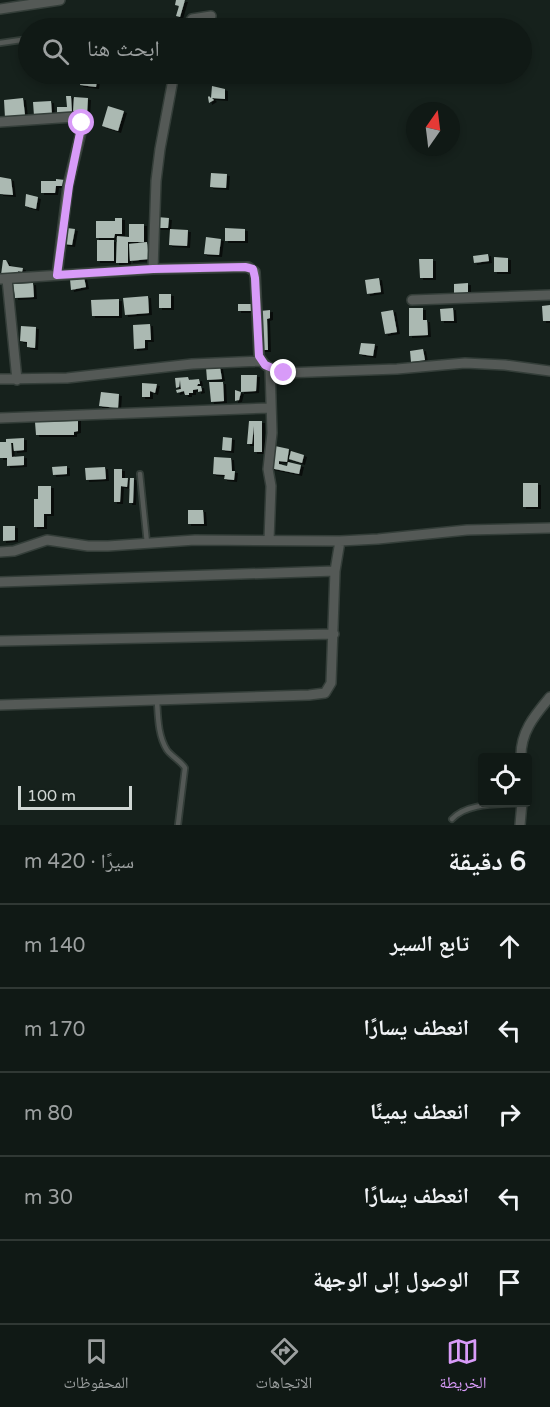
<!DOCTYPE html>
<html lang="ar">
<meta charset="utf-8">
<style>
:root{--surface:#101915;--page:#1e2622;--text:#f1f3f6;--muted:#9ca0a0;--line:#303834;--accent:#d89bf8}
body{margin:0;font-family:"Varela Round","Noto Naskh Arabic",sans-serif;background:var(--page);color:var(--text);direction:rtl}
.controls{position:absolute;right:18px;bottom:18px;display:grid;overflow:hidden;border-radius:6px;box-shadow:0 3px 9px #0003}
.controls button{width:54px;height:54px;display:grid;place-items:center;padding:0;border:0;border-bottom:2px solid var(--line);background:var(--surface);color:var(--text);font:30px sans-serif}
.compass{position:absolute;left:406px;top:102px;width:54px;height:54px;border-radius:50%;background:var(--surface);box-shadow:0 3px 9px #0003;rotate:14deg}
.scale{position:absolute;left:18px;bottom:15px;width:114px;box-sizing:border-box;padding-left:6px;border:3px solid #d0d7d4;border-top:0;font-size:16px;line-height:21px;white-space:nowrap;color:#d0d7d4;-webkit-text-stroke:4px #16211c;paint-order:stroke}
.stop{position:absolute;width:18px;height:18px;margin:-14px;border:4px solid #d89bf8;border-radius:50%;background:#fff}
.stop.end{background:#d89bf8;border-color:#fff;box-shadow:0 2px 6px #0008}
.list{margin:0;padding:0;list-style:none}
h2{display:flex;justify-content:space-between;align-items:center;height:78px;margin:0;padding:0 24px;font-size:26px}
h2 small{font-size:20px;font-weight:400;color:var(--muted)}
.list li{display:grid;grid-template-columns:39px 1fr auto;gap:18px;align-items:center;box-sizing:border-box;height:84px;padding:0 24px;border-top:2px solid var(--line)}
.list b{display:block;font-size:22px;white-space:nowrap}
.list em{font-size:20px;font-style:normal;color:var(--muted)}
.icon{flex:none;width:33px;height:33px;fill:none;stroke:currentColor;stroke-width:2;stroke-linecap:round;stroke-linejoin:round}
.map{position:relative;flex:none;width:550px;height:825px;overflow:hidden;direction:ltr}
.search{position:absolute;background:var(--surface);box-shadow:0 3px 9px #0003;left:18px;right:18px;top:18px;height:66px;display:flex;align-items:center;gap:15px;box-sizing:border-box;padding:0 21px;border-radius:33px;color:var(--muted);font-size:22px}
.sheet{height:498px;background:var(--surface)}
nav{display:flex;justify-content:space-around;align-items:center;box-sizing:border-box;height:84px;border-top:2px solid var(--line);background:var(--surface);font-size:16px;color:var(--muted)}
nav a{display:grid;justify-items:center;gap:3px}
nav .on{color:var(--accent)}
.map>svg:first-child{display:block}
.building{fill:#abb9b2;filter:url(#shadow)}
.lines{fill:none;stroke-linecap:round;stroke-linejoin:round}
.lane-casing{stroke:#343e39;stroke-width:8}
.street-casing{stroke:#343e39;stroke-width:12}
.lane{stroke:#545956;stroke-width:4.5}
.street{stroke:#545956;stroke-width:9}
.route{stroke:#d89bf8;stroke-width:8}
</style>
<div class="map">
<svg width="550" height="825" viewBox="0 0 550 825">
<defs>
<filter id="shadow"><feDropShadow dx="3" dy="2" stdDeviation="0" flood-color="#0009"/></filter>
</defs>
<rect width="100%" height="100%" fill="#16211c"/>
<path class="building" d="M176,0H185L180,17L176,16L179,6L175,5Z
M82,74H98L96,87L80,85Z
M212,86L225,89V99L212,98L214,100L209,103L208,97L209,96L211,98Z
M66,96H71L72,113L57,114V107H67Z
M74,97L88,98L87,114L73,113Z
M23,98L25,115L5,118L4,100Z
M51,101L52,115L34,116L33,102Z
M108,106L124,111L118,131L102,126Z
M211,173L227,174L226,188L210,187Z
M0,177L11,179L13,195L0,194Z
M56,179L65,180V186H56L55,193H41V181H56Z
M26,194L38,197L36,209L25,206Z
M157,217L169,218L168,228H157Z
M115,218H122V234H115L114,238H96V221H115Z
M129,224H144V242H128V263H116L117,236L129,237Z
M67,228L75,229L72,245L64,244Z
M225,228L245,229V241H225Z
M170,229L188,230L187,246L169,245Z
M206,237L221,239L219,255L204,254Z
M97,240H114V261H97Z
M147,242L149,259L130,261L129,244Z
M488,254L489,261L474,263L473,256Z
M494,257L508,258V272H494Z
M419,259H433V278H420Z
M3,260H6L9,266L23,268L22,272L18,271L19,275H1Z
M84,277L86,287L71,290L70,279Z
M379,278L381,292L367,294L365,280Z
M33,283L34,297L15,298L13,284Z
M468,283V296H454V284Z
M159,294H171V308H159Z
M148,296L149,313L125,315L123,298Z
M119,299V316H92L91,300Z
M238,304H254V311H238Z
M550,305V321H543L542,306Z
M409,308H423V320H427L428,335L409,336Z
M453,308L454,321H441L440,309Z
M270,310V318L267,319L268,350H262L260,311Z
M393,310L397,332L385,334L381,312Z
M150,324L151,340H145V348L134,349L133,325Z
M21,326L36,327L35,348L27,347V342L20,341Z
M361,343L375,344L373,356L359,354Z
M423,349L425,360L411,362L410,351Z
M206,367H220L222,379L207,380Z
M241,375H257L256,391L241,392L239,400L235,401V390L241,392Z
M188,377L189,380L199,379L200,384H198L197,386H201L202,391L198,392V389L193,390V393H189V395H185L184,391L177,393L176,390L181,389L180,380L179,387L176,388L175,378Z
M209,382H223L224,401L211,402Z
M142,383L157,384L155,393L150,391V397H142Z
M101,392L119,394L118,408L99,406Z
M73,419H78V431L74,432V435H36L35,422L73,421Z
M249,421H262V452H254V426L252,444H247Z
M223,437L232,438L231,451L222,450Z
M24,438V450L14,451L13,443H11L12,457L24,456V465L7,466V458H0V442H6V439Z
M275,446L289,449L287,462L279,461V464L287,466L288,462L301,465L299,474L270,468Z
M291,451L304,455L302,463L289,459Z
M214,457L231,458L232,471H235L234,480L224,479L225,475L213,474Z
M67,466V474L53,475L52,467Z
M105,467L106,479L86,480L85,468Z
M114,469H122V478H128L127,487L121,486L120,502H114Z
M130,478H134L133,503H129Z
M523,483H538V507H523Z
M38,486H51V514H44V527H34V499H38Z
M188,510H203L204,524H188Z
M3,526H15V540L3,541Z"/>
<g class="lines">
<g class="lane-casing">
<path id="lane" d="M0,43L28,39
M140,474L147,543
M157,701C158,717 158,736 167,750C172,757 181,761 185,768L178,825
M452,819C468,802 500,805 522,803"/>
</g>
<g class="street-casing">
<path id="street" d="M0,9L60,0
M186,28L192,19L211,16
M0,122L74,117H79L81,120L82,128L68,186L57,275
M153,269L156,181L160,149L174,74
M0,279L153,269L248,267L255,272L259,356C264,367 273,370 283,373L397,369L465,363L505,365L550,371
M7,279L17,380
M412,300L550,295
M0,379L67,378L192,364L261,361
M0,418L270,408
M269,540L271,486L268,469L272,433L270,368
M0,552L14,551L47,540L88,546H108L195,540L340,541L378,539L467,530L550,528
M0,582L335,571
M0,641L334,634
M0,705L309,695L325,693L331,683L335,571L340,541
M521,758C520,732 535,715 550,697
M520,825L522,802"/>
</g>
<use href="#lane" class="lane"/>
<use href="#street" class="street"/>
</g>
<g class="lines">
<path class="route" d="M82,123L69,186L57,275L153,269L245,267L253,269L255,278L259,356L265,365L284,373"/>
</g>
</svg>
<div class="controls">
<button><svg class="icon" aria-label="locate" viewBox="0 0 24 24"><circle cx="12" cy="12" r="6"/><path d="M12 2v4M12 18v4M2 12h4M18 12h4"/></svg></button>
</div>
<svg class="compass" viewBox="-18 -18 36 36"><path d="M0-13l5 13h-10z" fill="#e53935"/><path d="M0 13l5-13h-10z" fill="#9ca0a0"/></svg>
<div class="scale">100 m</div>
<div class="stop" style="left:82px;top:123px"></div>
<div class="stop end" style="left:284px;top:373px"></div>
<div class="search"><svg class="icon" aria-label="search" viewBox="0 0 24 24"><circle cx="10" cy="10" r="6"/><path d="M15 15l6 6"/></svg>ابحث هنا</div>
</div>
<section class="sheet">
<h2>6 دقيقة<small>سيرًا · 420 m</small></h2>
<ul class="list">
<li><svg class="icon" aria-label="ahead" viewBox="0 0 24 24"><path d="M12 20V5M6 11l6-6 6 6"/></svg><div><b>تابع السير</b></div><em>140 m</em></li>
<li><svg class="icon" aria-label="left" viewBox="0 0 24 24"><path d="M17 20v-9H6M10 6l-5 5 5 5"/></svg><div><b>انعطف يسارًا</b></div><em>170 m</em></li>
<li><svg class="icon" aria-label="right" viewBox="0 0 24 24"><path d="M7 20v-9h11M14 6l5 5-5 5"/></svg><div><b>انعطف يمينًا</b></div><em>80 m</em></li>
<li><svg class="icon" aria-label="left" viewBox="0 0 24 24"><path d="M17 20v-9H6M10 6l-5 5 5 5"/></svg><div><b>انعطف يسارًا</b></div><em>30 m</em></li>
<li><svg class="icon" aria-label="arrive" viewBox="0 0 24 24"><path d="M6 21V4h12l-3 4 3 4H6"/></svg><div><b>الوصول إلى الوجهة</b></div></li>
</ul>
</section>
<nav>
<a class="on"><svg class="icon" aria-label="map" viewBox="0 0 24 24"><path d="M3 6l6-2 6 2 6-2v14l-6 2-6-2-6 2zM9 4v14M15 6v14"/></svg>الخريطة</a>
<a><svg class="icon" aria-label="directions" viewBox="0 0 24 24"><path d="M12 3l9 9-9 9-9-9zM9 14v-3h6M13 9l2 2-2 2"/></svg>الاتجاهات</a>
<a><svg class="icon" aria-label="saved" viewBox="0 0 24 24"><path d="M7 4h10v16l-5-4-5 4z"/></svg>المحفوظات</a>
</nav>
